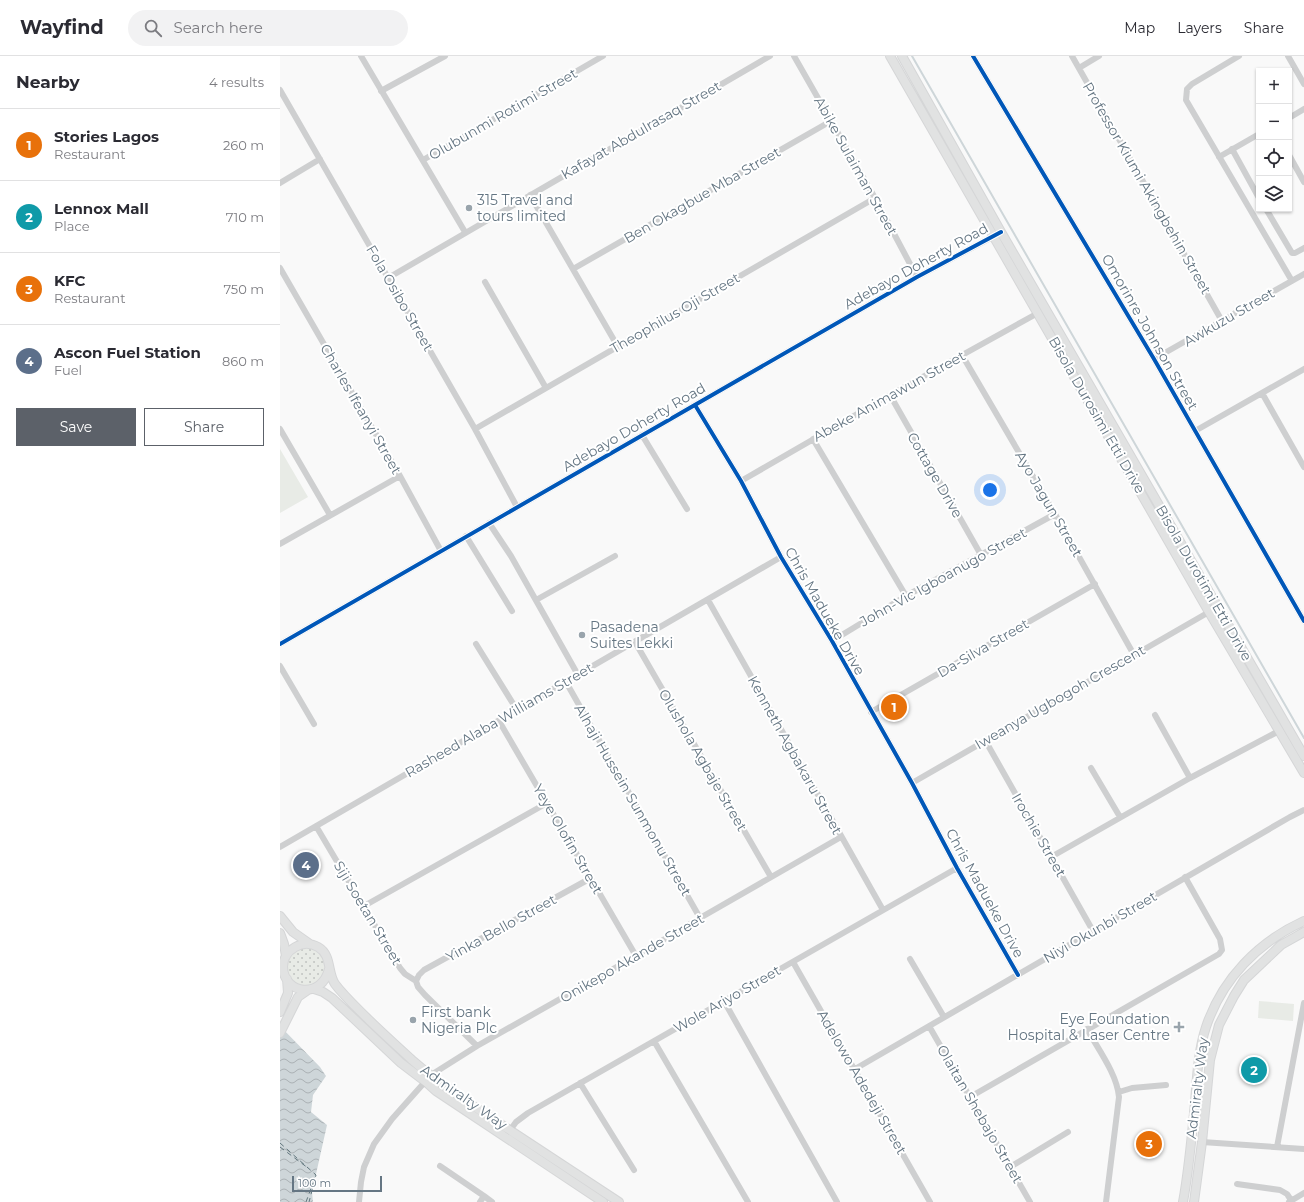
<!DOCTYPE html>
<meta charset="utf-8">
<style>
:root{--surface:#fff;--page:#f2f2f3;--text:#2b2b33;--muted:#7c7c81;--line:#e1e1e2;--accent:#5c6169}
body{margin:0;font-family:Montserrat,sans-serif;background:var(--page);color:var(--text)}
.controls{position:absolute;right:12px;top:12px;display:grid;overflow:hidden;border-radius:0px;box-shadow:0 1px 3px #0004}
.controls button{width:36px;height:36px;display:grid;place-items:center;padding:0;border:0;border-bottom:1px solid var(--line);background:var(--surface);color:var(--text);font:20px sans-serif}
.scale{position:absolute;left:12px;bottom:10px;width:90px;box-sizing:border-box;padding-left:4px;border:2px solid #657683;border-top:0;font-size:11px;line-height:14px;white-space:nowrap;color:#657683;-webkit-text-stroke:3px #fff;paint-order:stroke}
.you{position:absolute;left:710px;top:434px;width:14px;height:14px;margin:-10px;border:3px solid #fff;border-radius:50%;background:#1a73e8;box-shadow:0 0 0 6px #1a73e833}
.badge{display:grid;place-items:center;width:26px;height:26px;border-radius:50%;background:var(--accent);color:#fff;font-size:13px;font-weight:700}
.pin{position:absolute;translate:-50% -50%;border:2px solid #fff;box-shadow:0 1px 4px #0006}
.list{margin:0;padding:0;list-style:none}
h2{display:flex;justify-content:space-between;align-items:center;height:52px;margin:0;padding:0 16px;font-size:17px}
h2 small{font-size:13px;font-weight:400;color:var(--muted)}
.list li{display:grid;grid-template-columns:26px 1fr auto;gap:12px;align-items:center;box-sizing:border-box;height:72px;padding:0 16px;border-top:1px solid var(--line)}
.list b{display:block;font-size:15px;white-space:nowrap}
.list p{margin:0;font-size:13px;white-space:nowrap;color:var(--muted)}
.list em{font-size:13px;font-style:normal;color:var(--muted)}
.actions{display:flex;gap:8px;padding:12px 16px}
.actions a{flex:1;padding:9px 0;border:1px solid var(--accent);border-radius:0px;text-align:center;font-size:14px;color:var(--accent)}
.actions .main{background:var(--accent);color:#fff}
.icon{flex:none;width:22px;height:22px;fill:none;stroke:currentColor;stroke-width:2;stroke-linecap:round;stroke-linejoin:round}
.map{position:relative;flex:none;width:1024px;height:1146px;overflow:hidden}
header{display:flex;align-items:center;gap:24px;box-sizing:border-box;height:56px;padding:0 20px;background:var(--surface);border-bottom:1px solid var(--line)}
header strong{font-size:19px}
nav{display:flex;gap:22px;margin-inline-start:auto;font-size:14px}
.search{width:280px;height:36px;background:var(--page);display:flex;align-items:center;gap:10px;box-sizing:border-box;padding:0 14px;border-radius:22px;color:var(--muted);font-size:15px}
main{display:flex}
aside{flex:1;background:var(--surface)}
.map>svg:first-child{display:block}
.grass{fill:url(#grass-dots)}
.green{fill:#e8ebe6}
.water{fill:url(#water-waves)}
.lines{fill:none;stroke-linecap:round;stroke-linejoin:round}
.stream{stroke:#ced6d9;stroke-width:2}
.ferry{stroke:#60757c;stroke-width:1;stroke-dasharray:5 4;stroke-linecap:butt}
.major-casing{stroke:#d5d6d7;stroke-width:10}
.minor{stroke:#cecfd0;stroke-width:6}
.major{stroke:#e1e2e2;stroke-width:8}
.cycleway-casing{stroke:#fff;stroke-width:6}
.cycleway{stroke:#0057b8;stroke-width:4}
.poi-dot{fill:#99a4ac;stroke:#fff;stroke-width:1.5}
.labels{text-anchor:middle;stroke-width:4;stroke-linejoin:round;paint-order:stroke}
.street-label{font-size:14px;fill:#657683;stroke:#fff}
.poi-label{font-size:14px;fill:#657683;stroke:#fff;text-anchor:start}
</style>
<header>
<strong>Wayfind</strong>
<div class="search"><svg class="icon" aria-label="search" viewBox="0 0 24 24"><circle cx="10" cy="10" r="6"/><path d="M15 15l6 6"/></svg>Search here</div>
<nav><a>Map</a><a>Layers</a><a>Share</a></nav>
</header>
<main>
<aside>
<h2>Nearby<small>4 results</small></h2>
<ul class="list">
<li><span class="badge" style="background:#e8710a">1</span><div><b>Stories Lagos</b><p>Restaurant</p></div><em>260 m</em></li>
<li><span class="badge" style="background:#0f9aa8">2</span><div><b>Lennox Mall</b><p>Place</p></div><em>710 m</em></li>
<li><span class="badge" style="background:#e8710a">3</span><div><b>KFC</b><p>Restaurant</p></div><em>750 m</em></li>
<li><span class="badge" style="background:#5c6f8a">4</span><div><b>Ascon Fuel Station</b><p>Fuel</p></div><em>860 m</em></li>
</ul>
<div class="actions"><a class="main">Save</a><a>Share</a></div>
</aside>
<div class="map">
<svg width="1024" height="1146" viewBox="0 0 1024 1146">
<defs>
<pattern id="grass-dots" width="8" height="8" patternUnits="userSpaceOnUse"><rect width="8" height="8" fill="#e8ebe6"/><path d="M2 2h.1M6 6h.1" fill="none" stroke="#c0c3c0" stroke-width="1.8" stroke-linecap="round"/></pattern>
<pattern id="water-waves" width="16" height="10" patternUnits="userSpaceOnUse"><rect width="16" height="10" fill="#ced6d9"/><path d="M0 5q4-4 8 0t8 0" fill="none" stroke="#abb2b5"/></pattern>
</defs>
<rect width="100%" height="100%" fill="#f9f9f9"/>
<path class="grass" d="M7 911a19 19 0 1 1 38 0a19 19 0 1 1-38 0Z"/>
<path class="green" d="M0,393L28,441L0,457Z
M979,945L1014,948L1013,965L978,962Z"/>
<path class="water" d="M0,970L40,1011L46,1020L33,1039L31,1056L47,1069L32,1136L33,1146H0Z"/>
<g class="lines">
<path class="stream" d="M632,0L1024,682"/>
<path class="ferry" d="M0,1087L36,1119L29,1146
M0,1091L28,1112
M26,1146L33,1127"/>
<g class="major-casing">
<path id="major" d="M610,0L929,556L1024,717
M622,0L721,176L1024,700
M0,860L13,876L30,888
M0,877L4,888L6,900
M49,913C42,943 4,939 3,911C3,894 23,882 38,891C52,899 47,916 55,928C64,940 75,950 86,961C101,976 117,990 132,1004C162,1030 195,1051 228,1073C265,1097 302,1122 339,1146
M34,933L43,936L52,942L121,1007L146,1026L156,1035L323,1146
M0,956L8,937L7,923
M0,977L18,941L28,934
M903,1146C909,1113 912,1079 915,1046C917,1021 918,995 926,971C942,923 978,886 1024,865
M914,1146L922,1086L930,1004L939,969L954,940L964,924L1001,889L1024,876"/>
</g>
<path class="minor" d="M81,0L185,176
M514,0L595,142L637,221
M693,0L874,303L1024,565
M792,0L942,265
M959,0L912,28L907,33L906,44L1012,225
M1008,0L1024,28
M799,12L819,0
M0,34L195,373L237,451
M101,35L165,0
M1009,62L1024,53
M952,93L979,142
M1009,99L1024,126
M939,101L979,78
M143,104L323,0
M0,127L40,103
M250,139L338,291
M986,153L1012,197H1015L1024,192
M0,212L120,420L161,495
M293,213L551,65
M108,222L490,0
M205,226L266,332
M682,299L775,458L854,599
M874,303L1024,218
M982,337L1024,411
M610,339L701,499
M415,349L461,425L501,501L552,585L632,727L677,812L738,919
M0,373L50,459
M195,373L595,142
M915,375L1024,313
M362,379L407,453
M533,383L626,540
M461,425L610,339L758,257
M209,467L231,500L298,619
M186,480L232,555
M0,488L120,420
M256,544L335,500
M428,544L603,854
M552,585L626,540L775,458
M355,586L491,821
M0,588L637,221L716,179
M196,588L237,654
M0,610L34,668
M286,626L420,862
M591,656L815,528
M875,659L910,722
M219,665L356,900
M705,684L813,875
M811,712L840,761
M632,727L929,556
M36,770L120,912L125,918L136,925L138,931L145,939L197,990
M0,791L501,501
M771,801L910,722L999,675
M84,850L267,747
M630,903L664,961
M513,906L650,1146
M136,925L139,919L144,914L311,822
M444,945L557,1146
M649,970L750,1146
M807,973C818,993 837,1018 839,1041L826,1146
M374,985L468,1146
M575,1013L1010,761L1024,754
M300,1027L354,1114
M839,1036L852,1032L886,1029
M690,1041L939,898L942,894L940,883L905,821
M228,1077L236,1066L248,1057L677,812
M922,1086L1024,1093
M997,1091L1024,947
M160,1110L204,1140
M730,1111L788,1076
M957,1128L1000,1134L1007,1138L1011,1144
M79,1146L81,1126L84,1111L94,1088L112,1063L151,1019L197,990L356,900L420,862L561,781
M200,1146L204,1140L212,1146
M1009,1146L1024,1137"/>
<use href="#major" class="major"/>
<g class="cycleway-casing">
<path id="cycleway" d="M693,0L874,303L1024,565
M415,349L461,425L501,501L552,585L632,727L677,812L738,919
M0,588L637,221L721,176"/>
</g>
<use href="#cycleway" class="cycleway"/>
</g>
<g class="poi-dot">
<circle cx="189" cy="152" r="4"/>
<circle cx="302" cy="579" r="4"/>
<circle cx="133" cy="964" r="4"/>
<path d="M897 965h4v4h4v4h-4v4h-4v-4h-4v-4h4z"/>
</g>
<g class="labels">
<g class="street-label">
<text transform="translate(223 58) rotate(-30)" y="5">Olubunmi Rotimi Street</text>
<text transform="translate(361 74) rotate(-30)" y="5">Kafayat Abdulrasaq Street</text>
<text transform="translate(576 110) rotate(61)" y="5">Abike Sulaiman Street</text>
<text transform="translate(867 132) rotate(60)" y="5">Professor Kiumi Akingbehin Street</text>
<text transform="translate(422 139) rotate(-30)" y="5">Ben Okagbue Mba Street</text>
<text transform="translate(636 210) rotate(-29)" y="5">Adebayo Doherty Road</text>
<text transform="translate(120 242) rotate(60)" y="5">Fola Osibo Street</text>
<text transform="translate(395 257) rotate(-30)" y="5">Theophilus Oji Street</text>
<text transform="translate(949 261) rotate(-30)" y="5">Awkuzu Street</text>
<text transform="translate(870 276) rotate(60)" y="5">Omorinre Johnson Street</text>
<text transform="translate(609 340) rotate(-29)" y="5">Abeke Animawun Street</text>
<text transform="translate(81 353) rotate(60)" y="5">Charles Ifeanyi Street</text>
<text transform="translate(817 359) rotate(60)" y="5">Bisola Durosimi Etti Drive</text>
<text transform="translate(354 371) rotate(-30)" y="5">Adebayo Doherty Road</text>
<text transform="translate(655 419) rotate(60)" y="5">Cottage Drive</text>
<text transform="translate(769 448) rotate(60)" y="5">Ayo Jagun Street</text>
<text transform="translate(663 521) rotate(-29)" y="5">John-Vic Igboanugo Street</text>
<text transform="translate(924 527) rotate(60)" y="5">Bisola Durotimi Etti Drive</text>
<text transform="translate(545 555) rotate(60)" y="5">Chris Madueke Drive</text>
<text transform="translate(703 592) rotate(-30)" y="5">Da-Silva Street</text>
<text transform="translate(780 641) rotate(-30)" y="5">Iweanya Ugbogoh Crescent</text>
<text transform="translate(219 664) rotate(-30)" y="5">Rasheed Alaba Williams Street</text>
<text transform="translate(515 699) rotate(61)" y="5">Kenneth Agbakaru Street</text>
<text transform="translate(423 704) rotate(60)" y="5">Olushola Agbaje Street</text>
<text transform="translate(353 744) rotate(60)" y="5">Alhaji Hussein Sunmonu Street</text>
<text transform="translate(759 779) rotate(60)" y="5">Irochie Street</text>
<text transform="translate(288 783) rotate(60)" y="5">Yeye Olofin Street</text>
<text transform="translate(705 837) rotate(61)" y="5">Chris Madueke Drive</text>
<text transform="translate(88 857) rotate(59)" y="5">Siji Soetan Street</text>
<text transform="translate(820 871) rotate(-30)" y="5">Niyi Okunbi Street</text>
<text transform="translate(221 872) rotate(-29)" y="5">Yinka Bello Street</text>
<text transform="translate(352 902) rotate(-30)" y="5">Onikepo Akande Street</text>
<text transform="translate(447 943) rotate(-30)" y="5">Wole Ariyo Street</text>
<text transform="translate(582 1026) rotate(60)" y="5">Adelowo Adedeji Street</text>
<text transform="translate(917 1032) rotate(-83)" y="5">Admiralty Way</text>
<text transform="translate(184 1041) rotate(35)" y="5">Admiralty Way</text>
<text transform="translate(700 1058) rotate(60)" y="5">Olaitan Shebajo Street</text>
</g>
<g class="poi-label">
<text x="197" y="149">315 Travel and<tspan x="197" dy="16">tours limited</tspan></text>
<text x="310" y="576">Pasadena<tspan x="310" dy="16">Suites Lekki</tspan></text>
<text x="141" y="961">First bank<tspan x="141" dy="16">Nigeria Plc</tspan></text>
<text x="890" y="968" text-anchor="end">Eye Foundation<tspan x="890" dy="16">Hospital &amp; Laser Centre</tspan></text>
</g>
</g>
</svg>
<div class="controls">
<button>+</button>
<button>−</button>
<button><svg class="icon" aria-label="locate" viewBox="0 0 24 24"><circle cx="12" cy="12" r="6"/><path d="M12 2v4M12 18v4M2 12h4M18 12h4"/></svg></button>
<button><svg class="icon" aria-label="layers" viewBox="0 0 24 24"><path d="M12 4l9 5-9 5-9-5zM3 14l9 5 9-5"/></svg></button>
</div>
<div class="scale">100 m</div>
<div class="you"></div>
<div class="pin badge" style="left:614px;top:651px;background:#e8710a">1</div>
<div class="pin badge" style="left:974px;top:1014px;background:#0f9aa8">2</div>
<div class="pin badge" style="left:869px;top:1088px;background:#e8710a">3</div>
<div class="pin badge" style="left:26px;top:809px;background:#5c6f8a">4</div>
</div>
</main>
